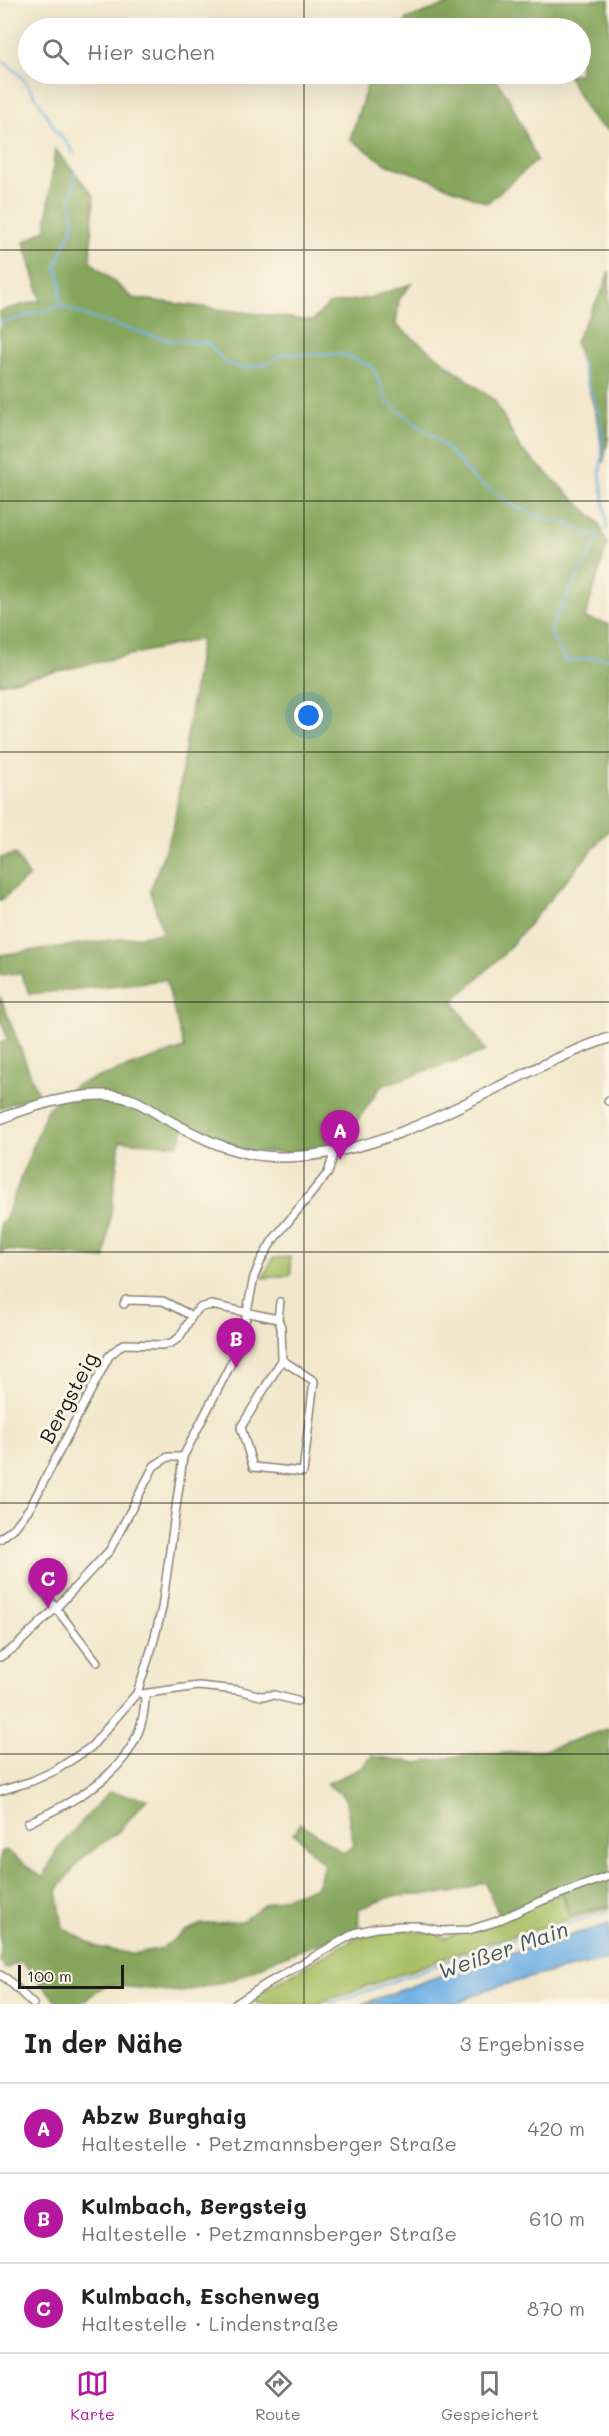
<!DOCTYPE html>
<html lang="de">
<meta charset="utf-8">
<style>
:root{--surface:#fff;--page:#f2f2f2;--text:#222;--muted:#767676;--line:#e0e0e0;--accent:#b5179e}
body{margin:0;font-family:Mali,sans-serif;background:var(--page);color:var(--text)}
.scale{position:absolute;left:18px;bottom:15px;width:106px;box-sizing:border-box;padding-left:6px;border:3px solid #1c1c1c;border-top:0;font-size:16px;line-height:21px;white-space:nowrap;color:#1c1c1c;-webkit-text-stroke:4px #fcf5e5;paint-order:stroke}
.you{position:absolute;left:309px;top:716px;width:21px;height:21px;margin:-15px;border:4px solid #fff;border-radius:50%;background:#1a73e8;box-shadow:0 0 0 9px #1a73e833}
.badge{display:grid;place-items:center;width:39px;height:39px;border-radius:50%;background:var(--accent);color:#fff;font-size:20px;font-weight:700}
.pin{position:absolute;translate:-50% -50px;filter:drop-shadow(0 2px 3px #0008)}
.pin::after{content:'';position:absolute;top:32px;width:21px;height:18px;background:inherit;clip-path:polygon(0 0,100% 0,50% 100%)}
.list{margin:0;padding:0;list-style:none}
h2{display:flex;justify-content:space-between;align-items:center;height:78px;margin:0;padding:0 24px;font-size:26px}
h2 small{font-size:20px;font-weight:400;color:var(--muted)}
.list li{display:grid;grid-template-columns:39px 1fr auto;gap:18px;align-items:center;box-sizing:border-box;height:90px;padding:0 24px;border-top:2px solid var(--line)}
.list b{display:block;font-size:22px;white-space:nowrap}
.list p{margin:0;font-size:20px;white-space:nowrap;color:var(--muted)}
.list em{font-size:20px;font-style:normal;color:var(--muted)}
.icon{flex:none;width:33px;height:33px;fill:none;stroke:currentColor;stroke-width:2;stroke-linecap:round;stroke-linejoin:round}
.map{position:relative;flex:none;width:609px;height:2004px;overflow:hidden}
.search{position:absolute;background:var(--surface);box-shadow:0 6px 24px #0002;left:18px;right:18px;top:18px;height:66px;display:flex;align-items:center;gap:15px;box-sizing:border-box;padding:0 21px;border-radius:33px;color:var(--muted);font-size:22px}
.sheet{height:348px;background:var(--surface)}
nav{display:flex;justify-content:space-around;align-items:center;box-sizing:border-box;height:84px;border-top:2px solid var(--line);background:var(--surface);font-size:16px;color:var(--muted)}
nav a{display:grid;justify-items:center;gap:3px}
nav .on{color:var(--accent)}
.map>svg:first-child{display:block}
.green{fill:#a7c066;stroke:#626e41;stroke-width:1.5}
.forest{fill:#85a65b;stroke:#50613c;stroke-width:1.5}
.water{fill:#71b0e4;stroke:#466680;stroke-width:1.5}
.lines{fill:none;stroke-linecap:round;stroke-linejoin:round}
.stream{stroke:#71b0e4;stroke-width:2}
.street-casing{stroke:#878274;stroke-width:10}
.secondary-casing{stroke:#878274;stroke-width:12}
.street{stroke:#fff;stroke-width:7}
.secondary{stroke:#fff;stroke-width:9}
.grid{fill:none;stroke:#1c1c1c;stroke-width:1.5;stroke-opacity:0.55}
.labels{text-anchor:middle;stroke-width:6;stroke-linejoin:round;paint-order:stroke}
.street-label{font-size:21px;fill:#1c1c1c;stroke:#fcf5e5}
.water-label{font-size:22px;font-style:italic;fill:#3e576c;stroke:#fcf5e5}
</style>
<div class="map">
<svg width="609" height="2004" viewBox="0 0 609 2004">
<rect width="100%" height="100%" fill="#fcf5e5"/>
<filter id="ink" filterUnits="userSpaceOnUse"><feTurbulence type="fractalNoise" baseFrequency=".0167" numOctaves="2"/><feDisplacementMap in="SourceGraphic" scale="12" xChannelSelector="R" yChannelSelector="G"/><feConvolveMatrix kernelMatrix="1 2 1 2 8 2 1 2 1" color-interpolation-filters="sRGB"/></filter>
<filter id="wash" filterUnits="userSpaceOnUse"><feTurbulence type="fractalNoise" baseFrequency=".008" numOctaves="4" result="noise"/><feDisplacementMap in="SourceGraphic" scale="24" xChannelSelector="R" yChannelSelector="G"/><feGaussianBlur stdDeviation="1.35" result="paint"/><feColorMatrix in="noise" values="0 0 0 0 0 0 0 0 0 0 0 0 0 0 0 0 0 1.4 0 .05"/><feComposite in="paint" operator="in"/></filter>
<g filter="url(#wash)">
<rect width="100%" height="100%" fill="#f2e7cc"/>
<path class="green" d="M290,1257L291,1275L263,1278L273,1258Z
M561,1893L570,1916L609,1905V1908L491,1942L317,2004H257L253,1996L357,1937L402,1930L435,1933L445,1938Z"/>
<path class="forest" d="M459,0H609V131C588,121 578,93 567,74H580V28H518L506,20L491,28H405L406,19Z
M377,74H492L511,102L537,160L487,203L422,176L388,165L350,139L367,86Z
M55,149L94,196L90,261L133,298L312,321L329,304L369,298L411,284L399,300L396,325L495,401L520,448L599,523L607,545L585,618L609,624V830L502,956L453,1001L486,1051L381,1086L342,1143L289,1153L247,1151L186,1124L178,1145L120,1141L105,1259L6,1250L0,1253V1222L5,1220L47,1109L78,1084L184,1048L166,980L30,994L20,973L0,975V955L163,933L150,891L174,825L201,639L0,684V311L41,300L24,242L46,229Z
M609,271L608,439L603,463L599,424L575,341L604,287Z
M15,854L29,876L0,901V858Z
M0,996L38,1094L0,1108V1043L8,1039L0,1018Z
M609,1728V1905L570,1916L561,1888L499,1916L485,1882L452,1893L393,1896L358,1909L359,1928L272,1961L232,1980L182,1992L106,1985L79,2004H59L21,1961L6,1969L0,1962V1852L6,1850L43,1878L57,1849L109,1792L147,1799L119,1831L80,1860L57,1890L63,1928L97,1947L132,1954L163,1948L185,1931L202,1924L242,1921L265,1904L317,1887L324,1865L294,1833L301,1823L343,1853L354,1846L345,1797L326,1784L361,1768L372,1756L418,1763L452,1757L545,1750Z"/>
<path class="water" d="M609,1924V1960L539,1975L486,1990L456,2004H362L467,1966Z"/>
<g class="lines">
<path class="stream" d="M0,60C28,75 40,106 57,132C63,139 71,146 74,154
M62,306L59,299L61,283L56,266L74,223L70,195L75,186L74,169
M0,323L62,306L91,318L167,340L208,343L226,363L243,368L267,364L282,354H341L373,367L387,402L443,444L473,478L514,506L543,518L567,524L599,538
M579,357L598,411L602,434L603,452L600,472L607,526L605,530
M600,536L554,620L551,635L567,662L587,658H609
M330,2004L490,1946L609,1912"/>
</g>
</g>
<g filter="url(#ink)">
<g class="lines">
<g class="street-casing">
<path id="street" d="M608,1101L609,1100
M124,1304L126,1300L163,1301L192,1316
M278,1319L280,1302
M0,1539L15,1527L31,1506L109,1356L123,1344L162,1345L171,1343L179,1338L192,1316L199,1308L211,1305L278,1319L281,1327L282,1360L241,1427L253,1467L303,1472L314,1381L282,1360
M36,1582L97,1662
M0,1657L15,1647L56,1608L110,1550L154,1466L168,1457H183
M142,1694L198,1686L238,1690L261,1696L274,1695L297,1701
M0,1791L32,1781L56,1770L91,1747L137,1693L153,1644L162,1608L183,1457L240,1346L254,1277L261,1260L273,1240L328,1173L334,1153
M28,1823C84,1797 146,1764 145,1694
M0,1975L7,1979L33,2004
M236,2004L268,1983L355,1933L375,1928L402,1926H418L441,1931L469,1930L495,1922L541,1901L609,1876"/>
</g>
<g class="secondary-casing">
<path id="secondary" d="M0,1119C35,1104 96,1086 133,1100C145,1105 157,1114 168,1120C206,1141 239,1157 283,1157C403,1156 499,1075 609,1038"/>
</g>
<use href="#street" class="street"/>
<use href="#secondary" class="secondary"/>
</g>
</g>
<path class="grid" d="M304,0V28M304,74V2004M0,250H609M0,501H609M0,752H609M0,1002H609M0,1252H609M0,1503H609M0,1754H609"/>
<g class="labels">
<g class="street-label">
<text transform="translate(69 1398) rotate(-62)" y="7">Bergsteig</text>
</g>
<g class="water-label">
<text transform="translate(503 1950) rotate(-19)" y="8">Weißer Main</text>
</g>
</g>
</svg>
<div class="scale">100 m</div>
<div class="you"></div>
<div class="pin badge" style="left:340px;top:1160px">A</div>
<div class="pin badge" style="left:236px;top:1368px">B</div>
<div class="pin badge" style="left:48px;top:1608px">C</div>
<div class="search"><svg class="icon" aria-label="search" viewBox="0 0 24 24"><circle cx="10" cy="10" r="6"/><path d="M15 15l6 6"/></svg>Hier suchen</div>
</div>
<section class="sheet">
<h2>In der Nähe<small>3 Ergebnisse</small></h2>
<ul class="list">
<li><span class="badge">A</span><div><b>Abzw Burghaig</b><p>Haltestelle · Petzmannsberger Straße</p></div><em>420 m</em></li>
<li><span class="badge">B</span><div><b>Kulmbach, Bergsteig</b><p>Haltestelle · Petzmannsberger Straße</p></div><em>610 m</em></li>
<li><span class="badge">C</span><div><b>Kulmbach, Eschenweg</b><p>Haltestelle · Lindenstraße</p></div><em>870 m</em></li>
</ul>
</section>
<nav>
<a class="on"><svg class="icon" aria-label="map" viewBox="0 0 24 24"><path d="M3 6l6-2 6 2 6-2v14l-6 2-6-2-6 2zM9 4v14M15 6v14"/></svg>Karte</a>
<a><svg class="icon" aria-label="directions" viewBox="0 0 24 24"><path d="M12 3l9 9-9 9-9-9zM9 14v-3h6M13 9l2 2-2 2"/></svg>Route</a>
<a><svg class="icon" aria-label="saved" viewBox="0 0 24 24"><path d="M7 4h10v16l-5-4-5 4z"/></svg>Gespeichert</a>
</nav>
